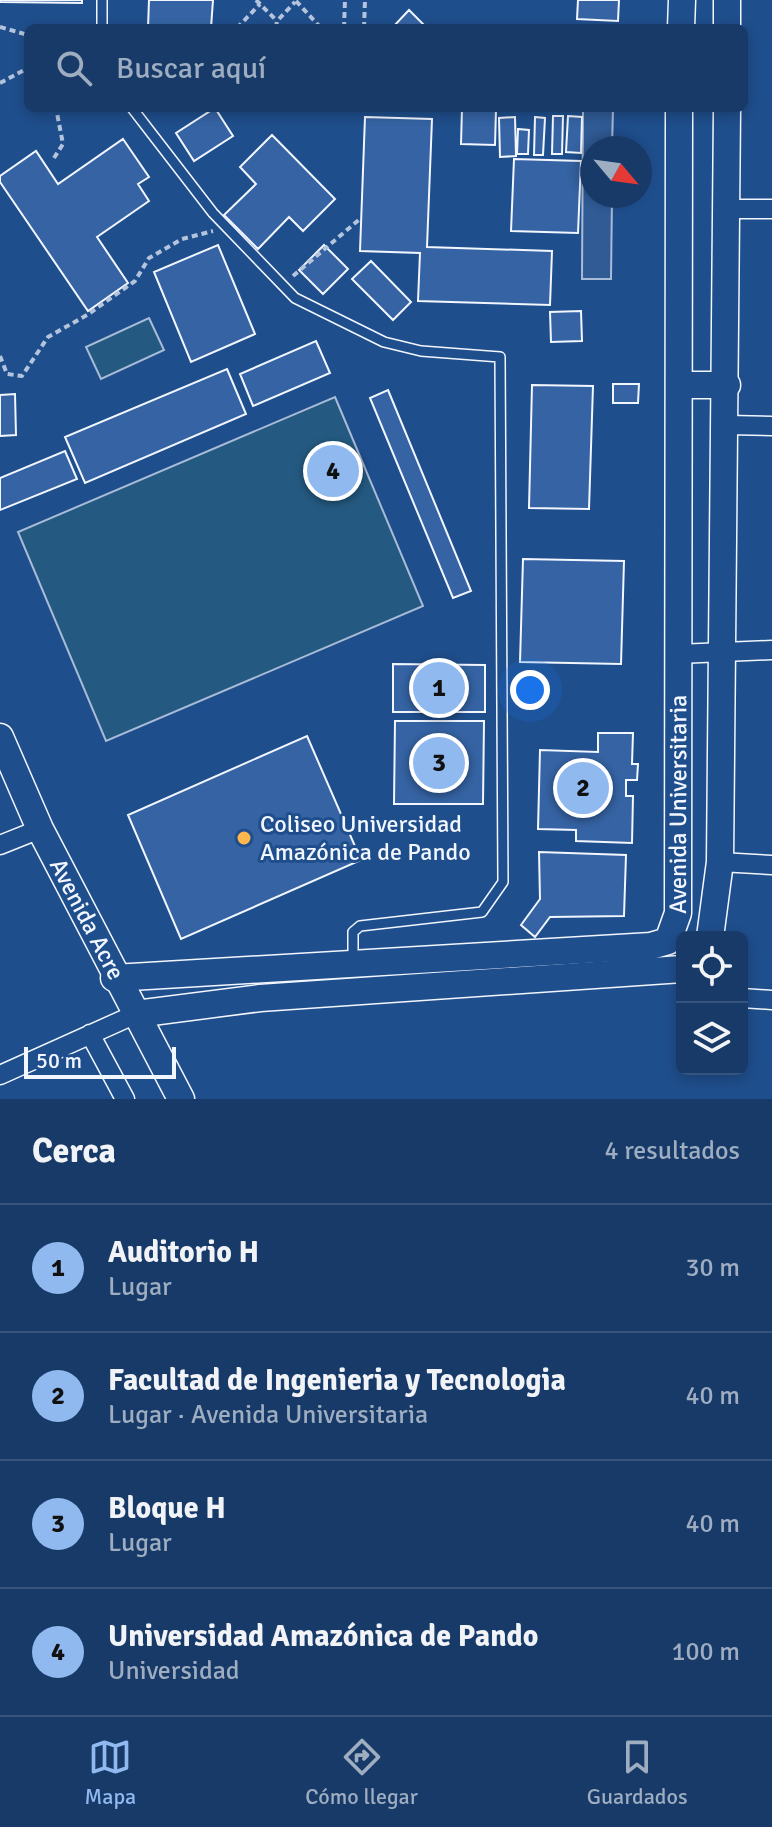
<!DOCTYPE html>
<html lang="es">
<meta charset="utf-8">
<style>
:root{--surface:#173a69;--page:#244571;--text:#f1f3f6;--muted:#9eadc0;--line:#36547d;--accent:#90b9f0}
body{margin:0;font-family:Signika,sans-serif;background:var(--page);color:var(--text)}
.controls{position:absolute;right:24px;bottom:24px;display:grid;overflow:hidden;border-radius:12px;box-shadow:0 4px 12px #0003}
.controls button{width:72px;height:72px;display:grid;place-items:center;padding:0;border:0;border-bottom:2px solid var(--line);background:var(--surface);color:var(--text);font:40px sans-serif}
.compass{position:absolute;left:580px;top:136px;width:72px;height:72px;border-radius:50%;background:var(--surface);box-shadow:0 4px 12px #0003;rotate:119deg}
.scale{position:absolute;left:24px;bottom:20px;width:152px;box-sizing:border-box;padding-left:8px;border:4px solid #f2f6ff;border-top:0;font-size:22px;line-height:28px;white-space:nowrap;color:#f2f6ff;-webkit-text-stroke:6px #1f4e8c;paint-order:stroke}
.you{position:absolute;left:530px;top:690px;width:28px;height:28px;margin:-20px;border:6px solid #fff;border-radius:50%;background:#1a73e8;box-shadow:0 0 0 12px #1a73e833}
.badge{display:grid;place-items:center;width:52px;height:52px;border-radius:50%;background:var(--accent);color:#111;font-size:26px;font-weight:700}
.pin{position:absolute;translate:-50% -50%;border:4px solid #fff;box-shadow:0 2px 8px #0006}
.list{margin:0;padding:0;list-style:none}
h2{display:flex;justify-content:space-between;align-items:center;height:104px;margin:0;padding:0 32px;font-size:34px}
h2 small{font-size:26px;font-weight:400;color:var(--muted)}
.list li{display:grid;grid-template-columns:52px 1fr auto;gap:24px;align-items:center;box-sizing:border-box;height:128px;padding:0 32px;border-top:2px solid var(--line)}
.list b{display:block;font-size:30px;white-space:nowrap}
.list p{margin:0;font-size:26px;white-space:nowrap;color:var(--muted)}
.list em{font-size:26px;font-style:normal;color:var(--muted)}
.icon{flex:none;width:44px;height:44px;fill:none;stroke:currentColor;stroke-width:2;stroke-linecap:round;stroke-linejoin:round}
.map{position:relative;flex:none;width:772px;height:1099px;overflow:hidden}
.search{position:absolute;background:var(--surface);box-shadow:0 4px 12px #0003;left:24px;right:24px;top:24px;height:88px;display:flex;align-items:center;gap:20px;box-sizing:border-box;padding:0 28px;border-radius:12px;color:var(--muted);font-size:30px}
.sheet{height:616px;background:var(--surface)}
nav{display:flex;justify-content:space-around;align-items:center;box-sizing:border-box;height:112px;border-top:2px solid var(--line);background:var(--surface);font-size:22px;color:var(--muted)}
nav a{display:grid;justify-items:center;gap:4px}
nav .on{color:var(--accent)}
.map>svg:first-child{display:block}
.green{fill:#245a82;stroke:#a8bbd7;stroke-width:2}
.parking{fill:#305b95;stroke:#a8bbd7;stroke-width:2}
.building{fill:#3563a3;stroke:#f2f6ff;stroke-width:2}
.lines{fill:none;stroke-linecap:round;stroke-linejoin:round}
.lane-casing{stroke:#f2f6ff;stroke-width:12}
.street-casing{stroke:#f2f6ff;stroke-width:21}
.secondary-casing{stroke:#f2f6ff;stroke-width:29}
.path{stroke:#b3c4dc;stroke-width:4;stroke-dasharray:6 4;stroke-linecap:butt}
.lane{stroke:#1f4e8c;stroke-width:9}
.street{stroke:#1f4e8c;stroke-width:18}
.secondary{stroke:#1f4e8c;stroke-width:26}
.poi-dot{fill:#ffb74d;stroke:#1f4e8c;stroke-width:3}
.labels{text-anchor:middle;stroke-width:6;stroke-linejoin:round;paint-order:stroke}
.street-label{font-size:24px;fill:#f2f6ff;stroke:#1f4e8c}
.poi-label{font-size:24px;fill:#f2f6ff;stroke:#1f4e8c;text-anchor:start}
</style>
<div class="map">
<svg width="772" height="1099" viewBox="0 0 772 1099">
<rect width="100%" height="100%" fill="#1f4e8c"/>
<path class="green" d="M149,318L164,350L101,379L86,347Z
M335,397L423,606L106,741L18,532Z"/>
<path class="parking" d="M583,108H613L612,148H592V196H612L611,279H582Z"/>
<path class="building" d="M0,0H82V3L0,2Z
M149,0H213L211,28H148Z
M578,0H619L618,21L577,19Z
M409,10L427,28H392Z
M215,108L233,136L194,161L176,133Z
M462,108L496,109L495,145L461,144Z
M553,116H563L562,154H552Z
M568,116L582,117L581,153L566,152Z
M365,117L432,119L427,247L552,251L550,305L418,301L420,253L360,251Z
M515,117L516,156L500,157L499,118Z
M535,117L545,118L543,155H534Z
M518,129L529,130L528,154H517Z
M272,135L335,199L303,231L289,217L258,249L224,215L256,184L240,167Z
M123,139L149,177L138,184L149,201L97,237L128,283L88,311L0,182V176L36,151L58,184Z
M514,159L581,161L578,233L511,231Z
M218,245L255,334L191,362L154,272Z
M324,245L348,269L323,294L299,270Z
M371,261L411,302L393,320L352,279Z
M581,311L582,341L551,342L550,312Z
M316,341L330,373L253,406L240,374Z
M227,369L246,414L85,483L65,437Z
M613,384H639L638,403H613Z
M532,385L593,386L589,509L529,508Z
M388,390L471,591L453,598L370,398Z
M15,394L16,435L0,436V395Z
M65,451L77,479L0,510V478Z
M523,559L624,561L621,664L520,662Z
M393,664L485,665V712H393Z
M395,721H484L483,804H394Z
M598,733H633L632,764H638L637,780H626V796H633L632,843L576,841V830L538,829L540,750L598,752Z
M307,736L361,860L181,939L128,815Z
M539,852L626,855L624,916L550,917L535,937L521,925L540,899Z"/>
<g class="lines">
<g class="lane-casing">
<path id="lane" d="M102,0V28
M132,108L213,213L295,298L384,342L421,351L500,357L503,882L482,912L360,926L353,932V961"/>
</g>
<g class="street-casing">
<path id="street" d="M728,209H772
M727,425L772,426
M678,654L772,650
M0,845L40,829
M720,862L772,865
M742,998L772,1000
M90,1034L125,1099
M0,1075L136,1014"/>
</g>
<g class="secondary-casing">
<g id="secondary">
<path d="M727,0V28"/>
<path d="M681,28L682,0"/>
<path d="M681,385H727"/>
<path id="s1" d="M0,737L40,829L181,1099"/>
<path d="M710,937L720,862L727,108"/>
<path id="s2" d="M114,978L651,946L668,941L678,913L679,108"/>
<path d="M136,1014L260,998L682,969"/>
</g>
</g>
<path class="path" d="M256,0L277,21
M296,1L321,28
M0,27L28,35
M237,28L260,4
M276,28L277,21L295,2
M344,28L345,0
M364,28L365,0
M0,83L28,68
M54,158L63,144L56,108
M293,276L361,218
M0,356L7,374L22,376L48,337L87,315L135,281L149,258L182,239L213,231"/>
<use href="#lane" class="lane"/>
<use href="#street" class="street"/>
<use href="#secondary" class="secondary"/>
</g>
<circle class="poi-dot" cx="244" cy="838" r="8"/>
<g class="labels">
<g class="street-label">
<text dy="8" stroke="none"><textPath href="#s2" startOffset="694">Avenida Universitaria</textPath></text>
<text dy="8" stroke="none"><textPath href="#s1" startOffset="202">Avenida Acre</textPath></text>
</g>
<g class="poi-label">
<text x="260" y="832">Coliseo Universidad<tspan x="260" dy="28">Amazónica de Pando</tspan></text>
</g>
</g>
</svg>
<div class="controls">
<button><svg class="icon" aria-label="locate" viewBox="0 0 24 24"><circle cx="12" cy="12" r="6"/><path d="M12 2v4M12 18v4M2 12h4M18 12h4"/></svg></button>
<button><svg class="icon" aria-label="layers" viewBox="0 0 24 24"><path d="M12 4l9 5-9 5-9-5zM3 14l9 5 9-5"/></svg></button>
</div>
<svg class="compass" viewBox="-18 -18 36 36"><path d="M0-13l5 13h-10z" fill="#e53935"/><path d="M0 13l5-13h-10z" fill="#9eadc0"/></svg>
<div class="scale">50 m</div>
<div class="you"></div>
<div class="pin badge" style="left:439px;top:688px">1</div>
<div class="pin badge" style="left:583px;top:788px">2</div>
<div class="pin badge" style="left:439px;top:763px">3</div>
<div class="pin badge" style="left:333px;top:471px">4</div>
<div class="search"><svg class="icon" aria-label="search" viewBox="0 0 24 24"><circle cx="10" cy="10" r="6"/><path d="M15 15l6 6"/></svg>Buscar aquí</div>
</div>
<section class="sheet">
<h2>Cerca<small>4 resultados</small></h2>
<ul class="list">
<li><span class="badge">1</span><div><b>Auditorio H</b><p>Lugar</p></div><em>30 m</em></li>
<li><span class="badge">2</span><div><b>Facultad de Ingenieria y Tecnologia</b><p>Lugar · Avenida Universitaria</p></div><em>40 m</em></li>
<li><span class="badge">3</span><div><b>Bloque H</b><p>Lugar</p></div><em>40 m</em></li>
<li><span class="badge">4</span><div><b>Universidad Amazónica de Pando</b><p>Universidad</p></div><em>100 m</em></li>
</ul>
</section>
<nav>
<a class="on"><svg class="icon" aria-label="map" viewBox="0 0 24 24"><path d="M3 6l6-2 6 2 6-2v14l-6 2-6-2-6 2zM9 4v14M15 6v14"/></svg>Mapa</a>
<a><svg class="icon" aria-label="directions" viewBox="0 0 24 24"><path d="M12 3l9 9-9 9-9-9zM9 14v-3h6M13 9l2 2-2 2"/></svg>Cómo llegar</a>
<a><svg class="icon" aria-label="saved" viewBox="0 0 24 24"><path d="M7 4h10v16l-5-4-5 4z"/></svg>Guardados</a>
</nav>
